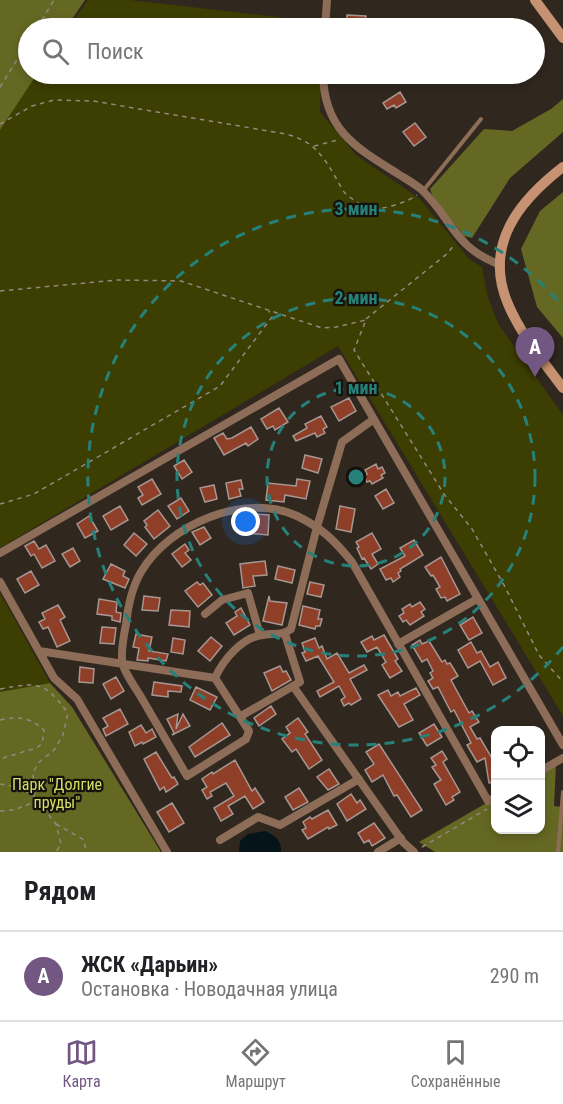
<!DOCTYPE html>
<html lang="ru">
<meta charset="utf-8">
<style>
:root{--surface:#fff;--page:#f6f6f6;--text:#202124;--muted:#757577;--line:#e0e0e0;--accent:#735783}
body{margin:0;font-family:"Roboto Condensed",sans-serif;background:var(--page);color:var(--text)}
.controls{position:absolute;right:18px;bottom:18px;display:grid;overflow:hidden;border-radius:12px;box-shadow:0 3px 9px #0003}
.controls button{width:54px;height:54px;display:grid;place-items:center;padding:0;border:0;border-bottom:2px solid var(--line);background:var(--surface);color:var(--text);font:30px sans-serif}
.you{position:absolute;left:246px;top:522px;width:21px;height:21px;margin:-15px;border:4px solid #fff;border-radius:50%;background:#1a73e8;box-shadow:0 0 0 9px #1a73e833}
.badge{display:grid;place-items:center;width:39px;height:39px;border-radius:50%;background:var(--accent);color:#fff;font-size:20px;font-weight:700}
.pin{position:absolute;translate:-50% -50px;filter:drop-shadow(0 2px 3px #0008)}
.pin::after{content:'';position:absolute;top:32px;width:21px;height:18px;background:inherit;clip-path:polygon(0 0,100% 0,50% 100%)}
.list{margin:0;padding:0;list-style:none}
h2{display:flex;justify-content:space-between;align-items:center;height:78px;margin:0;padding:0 24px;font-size:26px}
h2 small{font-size:20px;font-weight:400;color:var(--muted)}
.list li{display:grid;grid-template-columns:39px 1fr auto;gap:18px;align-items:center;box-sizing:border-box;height:90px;padding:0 24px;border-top:2px solid var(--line)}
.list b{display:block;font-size:22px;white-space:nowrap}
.list p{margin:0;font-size:20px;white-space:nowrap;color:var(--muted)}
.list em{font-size:20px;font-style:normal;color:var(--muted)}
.icon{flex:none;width:33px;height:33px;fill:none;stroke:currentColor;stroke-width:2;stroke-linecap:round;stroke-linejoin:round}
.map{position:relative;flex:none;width:563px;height:852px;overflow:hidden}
.search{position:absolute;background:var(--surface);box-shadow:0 3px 9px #0003;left:18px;right:18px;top:18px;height:66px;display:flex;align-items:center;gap:15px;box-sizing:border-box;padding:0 21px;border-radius:33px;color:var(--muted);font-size:22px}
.sheet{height:168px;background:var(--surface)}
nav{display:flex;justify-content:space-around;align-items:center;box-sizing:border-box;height:84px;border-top:2px solid var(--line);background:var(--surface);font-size:16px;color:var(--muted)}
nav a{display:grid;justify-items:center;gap:3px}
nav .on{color:var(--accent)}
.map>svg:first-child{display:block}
.green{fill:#3d3e01}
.forest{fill:#656822}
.water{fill:#051418}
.building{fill:#8f3e27;stroke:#a79792;stroke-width:1.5}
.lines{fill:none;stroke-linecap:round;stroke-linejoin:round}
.path{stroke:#908982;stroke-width:1.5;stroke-dasharray:4.5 4.5;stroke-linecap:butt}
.lane{stroke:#8e6d58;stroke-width:4}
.street{stroke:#8e6d58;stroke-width:8}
.secondary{stroke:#c69271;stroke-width:10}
.ring{fill:none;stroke:#25817a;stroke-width:3;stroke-dasharray:10 8}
.labels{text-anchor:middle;stroke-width:4.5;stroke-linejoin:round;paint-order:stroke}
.park-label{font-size:16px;fill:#d9df64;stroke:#15120e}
.centre{fill:#25817a;stroke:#15120e;stroke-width:3}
.ring-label{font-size:18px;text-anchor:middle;font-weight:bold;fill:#25817a;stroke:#15120e;stroke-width:4.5;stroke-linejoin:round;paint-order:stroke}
</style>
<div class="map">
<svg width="563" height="852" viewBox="0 0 563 852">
<rect width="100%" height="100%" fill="#30281f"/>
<path class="green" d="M88,0H130L321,22V28H68Z
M36,74H321L320,112L356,155L420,199L469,259L482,267L488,298L499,325L563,415V716L338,346L0,548V125Z
M0,593L50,683L0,692Z"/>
<path class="forest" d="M0,0H85L66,28H28V74H37L0,130Z
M563,99V132L510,178L472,238L464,236L433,197L430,189L484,129L512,131L551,109Z
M563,192V338L537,307L521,249L540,211Z
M50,683L72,707L161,852H0V692Z
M556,763L554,806L563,807V852H435L419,842L495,798L496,830H540L541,772Z"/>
<path class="water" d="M265,831C275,835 282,841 281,852H239L240,841L248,834Z"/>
<path class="building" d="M347,15L366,16L365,22L371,23V28H347Z
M400,92L406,102L396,108L394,105L387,109L383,103Z
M415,123L426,137L414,146L403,132Z
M349,398L356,411L339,421L331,407Z
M279,408L288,422L275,430L273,426L267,429L261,419Z
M321,416L327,427L323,429L325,433L317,437L315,433L296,441L293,436L307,428L305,424Z
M251,427L258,439L248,446L246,443L224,455L214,438L223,433L227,439L232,438Z
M305,455L322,459L318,473L302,468Z
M184,460L192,472L182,479L174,466Z
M376,464L378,469L382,467L385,473L381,475L383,478L372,484L370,481L367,482L364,476L367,474L365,470Z
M152,479L161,494L142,505L138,498L143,495L138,487Z
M297,479L310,481L306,499L285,495L284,502L266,500L268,483L296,486Z
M241,480L243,489H239L241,496L229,499L226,483Z
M214,485L217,499L205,502L200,488Z
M386,489L394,503L383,509L375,496Z
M181,498L189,511L177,519L168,506Z
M120,506L128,520L111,530L103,516Z
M340,506L355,509L351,532L336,529Z
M158,510L170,526L154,539L145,527L147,525L144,521Z
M255,514L269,515L268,535L246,533L247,518L255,519Z
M89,516L98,531L85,538L77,524Z
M204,527L211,538L200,545L192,532Z
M134,533L147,544L136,556L124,545Z
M372,533L381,549L372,554L378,564L371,569L364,558L362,559L357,548L359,547L356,542Z
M414,540L423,555L400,569L401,571L398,573L400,577L393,582L391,578L386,580L380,569L405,556L400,548Z
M34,541L39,549L46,545L55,561L42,568L34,554L31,556L25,546Z
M185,544L189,550L185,553L191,560L182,567L172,554Z
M73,548L80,561L70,567L62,554Z
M441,557L460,594L447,601L445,597L441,598L436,589L440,587L433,575L431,576L425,567Z
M265,561L267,575L253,576L255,586L243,588L240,564Z
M111,564L125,571L123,576L129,579L125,588L103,579Z
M278,566L295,570L292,583L275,579Z
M31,571L39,585L25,593L17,579Z
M197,582L200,585L203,583L212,595L198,607L185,591Z
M310,582L324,585L321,597L307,594Z
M144,596L160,598L158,611L142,610Z
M269,596L270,601L287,603L282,625L263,621Z
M99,599L117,602L116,612L121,613L120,622L112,620V616L97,614Z
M420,602L425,609L421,612L424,616L410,625L406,620L403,622L399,616L404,613L402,609L410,604L412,607Z
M58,605L65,617L60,620L70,641L57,647L48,627L43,629L39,622L45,619L42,613Z
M303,606L320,610L318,619H322L320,626H316L315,629L299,625Z
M241,608L250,625L234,635L226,623L237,616L235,612Z
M171,610L190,611L189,627L169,625Z
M473,617L482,633L469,640L460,625Z
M102,627L116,628L114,644L100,643Z
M136,634L152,637L149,651L168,654L166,661L148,658V661L137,660L139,648L133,647Z
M384,635L398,659L395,661L402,671L390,678L382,665L386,662L377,647L367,652L361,642L372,636L374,640Z
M211,637L222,646L210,661L198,651Z
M173,638L185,640L183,654L171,652Z
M315,638L319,648L322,646L327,659L337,653L349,673L364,665L367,670L350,679L361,699L351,705L349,703L344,706L341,700L345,697L339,686L320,697L317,691L334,682L318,656L306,661L302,653L305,652L302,643Z
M420,640L422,644L429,641L442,662L445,660L447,664L450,663L458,676L451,680L469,713L472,711L479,722L470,727L477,739L480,738L493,760H495V782L489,783L485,758L477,762L467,745L471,743L454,710L451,712L438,687L433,689L428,681L433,678L430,673L433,671L427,659L422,662L412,645Z
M471,642L477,653L481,651L490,667L498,662L506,678L493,685L480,661L468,668L458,650Z
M280,666L283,672L286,671L291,680L272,691L264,673Z
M80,667L94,669L93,683L79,682Z
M116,677L124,691L111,699L103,684Z
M154,682L182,686L181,692L168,691V697L152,695Z
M196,687L217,697L210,710L190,700Z
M416,688L420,695L404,704L413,720L399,727L378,695L388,690L391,696L398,692L400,696Z
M271,706L276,714L259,726L254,718Z
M120,709L128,724L106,736L103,729L108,726L103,718Z
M178,714L176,729L183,714L190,726L172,735L174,733L167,719Z
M298,718L308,732L305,734L322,760L309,769L296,749L292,752L282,739L290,733L286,727Z
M222,723L230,735L195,757L189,747Z
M434,724L442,737L427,746L419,733Z
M141,725L146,733L152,729L156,737L143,744L142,742L135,746L129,732Z
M379,744L422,810L411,817L397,795L394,796L383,775L372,782L365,770L374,764L366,752Z
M442,751L447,759L443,762L460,792L452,797L454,800L446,805L434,784L441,780L432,767L436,765L431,758Z
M156,752L172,778L174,777L178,784L166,792L164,787L160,790L144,759Z
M235,760L252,791L255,788L264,802L253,809L245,796L228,806L233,814L221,821L214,808L234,796L226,783L210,792L212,796L207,799L202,790L207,787L202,779L212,772L213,774Z
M329,769L339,784L328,790L317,777Z
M299,788L308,802L293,810L285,797Z
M351,794L357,803L360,800L366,809L347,821L337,804Z
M172,803L184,823L169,832L157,812Z
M328,810L337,825L329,829L328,827L308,839L302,830L306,828L303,822L310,817L312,819Z
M374,823L385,838L372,846L369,840L364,843L358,833Z"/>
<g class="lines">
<path class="path" d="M37,28L54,0
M0,87L28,42
M0,124L32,106L54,100L93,101L286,134C313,141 322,154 336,178C339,183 342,190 345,193C350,198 363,207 369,208C381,211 408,202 417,195
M314,146L338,140
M0,291L117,280L181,281L322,328L336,327L366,320L354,350L444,494L472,529L504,585L539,655L563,682
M366,319L448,253L454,245
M0,504L34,494L220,386L272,317L269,311
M0,689C38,682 44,681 68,713L63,735L54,750L38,763L33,773L34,796L56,824L61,844L56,852
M0,720C18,716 30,717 44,730L42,744L36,748L0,759
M0,784L18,787L33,795
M0,811L14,810L37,801
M56,824L84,840L86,852
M422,847L487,809"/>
<path class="lane" d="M423,191L481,119
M558,852L563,792"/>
<path class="street" d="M325,28L327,0
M323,74C324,128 353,146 395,172C404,178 414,183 422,190C453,220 454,248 501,265
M0,553L339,359L563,745
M0,582L54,678L77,699L167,852
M205,614L222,600L248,593L260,635
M398,644L477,599
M39,651L215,678L249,731L246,739L187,776C171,749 156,723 141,697C135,687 126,675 123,665C120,656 124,634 126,624C128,606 132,587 141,572C169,524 245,492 297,516C322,528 335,541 352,562L488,801L496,797
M215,678C223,660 242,637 263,635C274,633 282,636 291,629L317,527L342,442L374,419
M293,686L403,842L414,852
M241,716L300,682L285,634
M540,771L563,758
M220,840L258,817L280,825L359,779
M378,852L401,838"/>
<path class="secondary" d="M535,0L563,38
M563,167C519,201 483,245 508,304C521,335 543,361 563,388"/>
</g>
<g class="ring">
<circle cx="356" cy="477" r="89"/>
<circle cx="356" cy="477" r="179"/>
<path d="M563 647A268 268 0 1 1 563 307"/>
</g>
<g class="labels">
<g class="park-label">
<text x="57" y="790">Парк "Долгие<tspan x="57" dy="18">пруды"</tspan></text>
</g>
</g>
<circle cx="356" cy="477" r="9" class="centre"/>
<g class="ring-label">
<text x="356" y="215">3 мин</text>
<text x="356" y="304">2 мин</text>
<text x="356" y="394">1 мин</text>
</g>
</svg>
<div class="controls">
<button><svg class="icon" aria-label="locate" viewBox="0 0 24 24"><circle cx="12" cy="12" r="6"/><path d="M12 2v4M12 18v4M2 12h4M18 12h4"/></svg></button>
<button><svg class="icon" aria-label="layers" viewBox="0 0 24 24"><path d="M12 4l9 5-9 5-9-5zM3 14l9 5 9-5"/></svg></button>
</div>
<div class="you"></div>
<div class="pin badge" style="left:535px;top:377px">A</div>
<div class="search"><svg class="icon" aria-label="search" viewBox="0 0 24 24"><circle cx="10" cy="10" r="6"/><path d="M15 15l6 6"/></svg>Поиск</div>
</div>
<section class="sheet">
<h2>Рядом<small></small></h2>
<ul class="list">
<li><span class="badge">A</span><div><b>ЖСК «Дарьин»</b><p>Остановка · Новодачная улица</p></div><em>290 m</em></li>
</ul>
</section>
<nav>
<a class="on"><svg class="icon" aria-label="map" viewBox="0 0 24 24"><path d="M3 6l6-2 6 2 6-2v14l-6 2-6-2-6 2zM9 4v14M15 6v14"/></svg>Карта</a>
<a><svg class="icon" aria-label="directions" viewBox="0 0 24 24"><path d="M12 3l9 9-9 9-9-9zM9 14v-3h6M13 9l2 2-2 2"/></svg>Маршрут</a>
<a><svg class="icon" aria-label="saved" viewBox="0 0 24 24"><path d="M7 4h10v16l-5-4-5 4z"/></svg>Сохранённые</a>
</nav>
